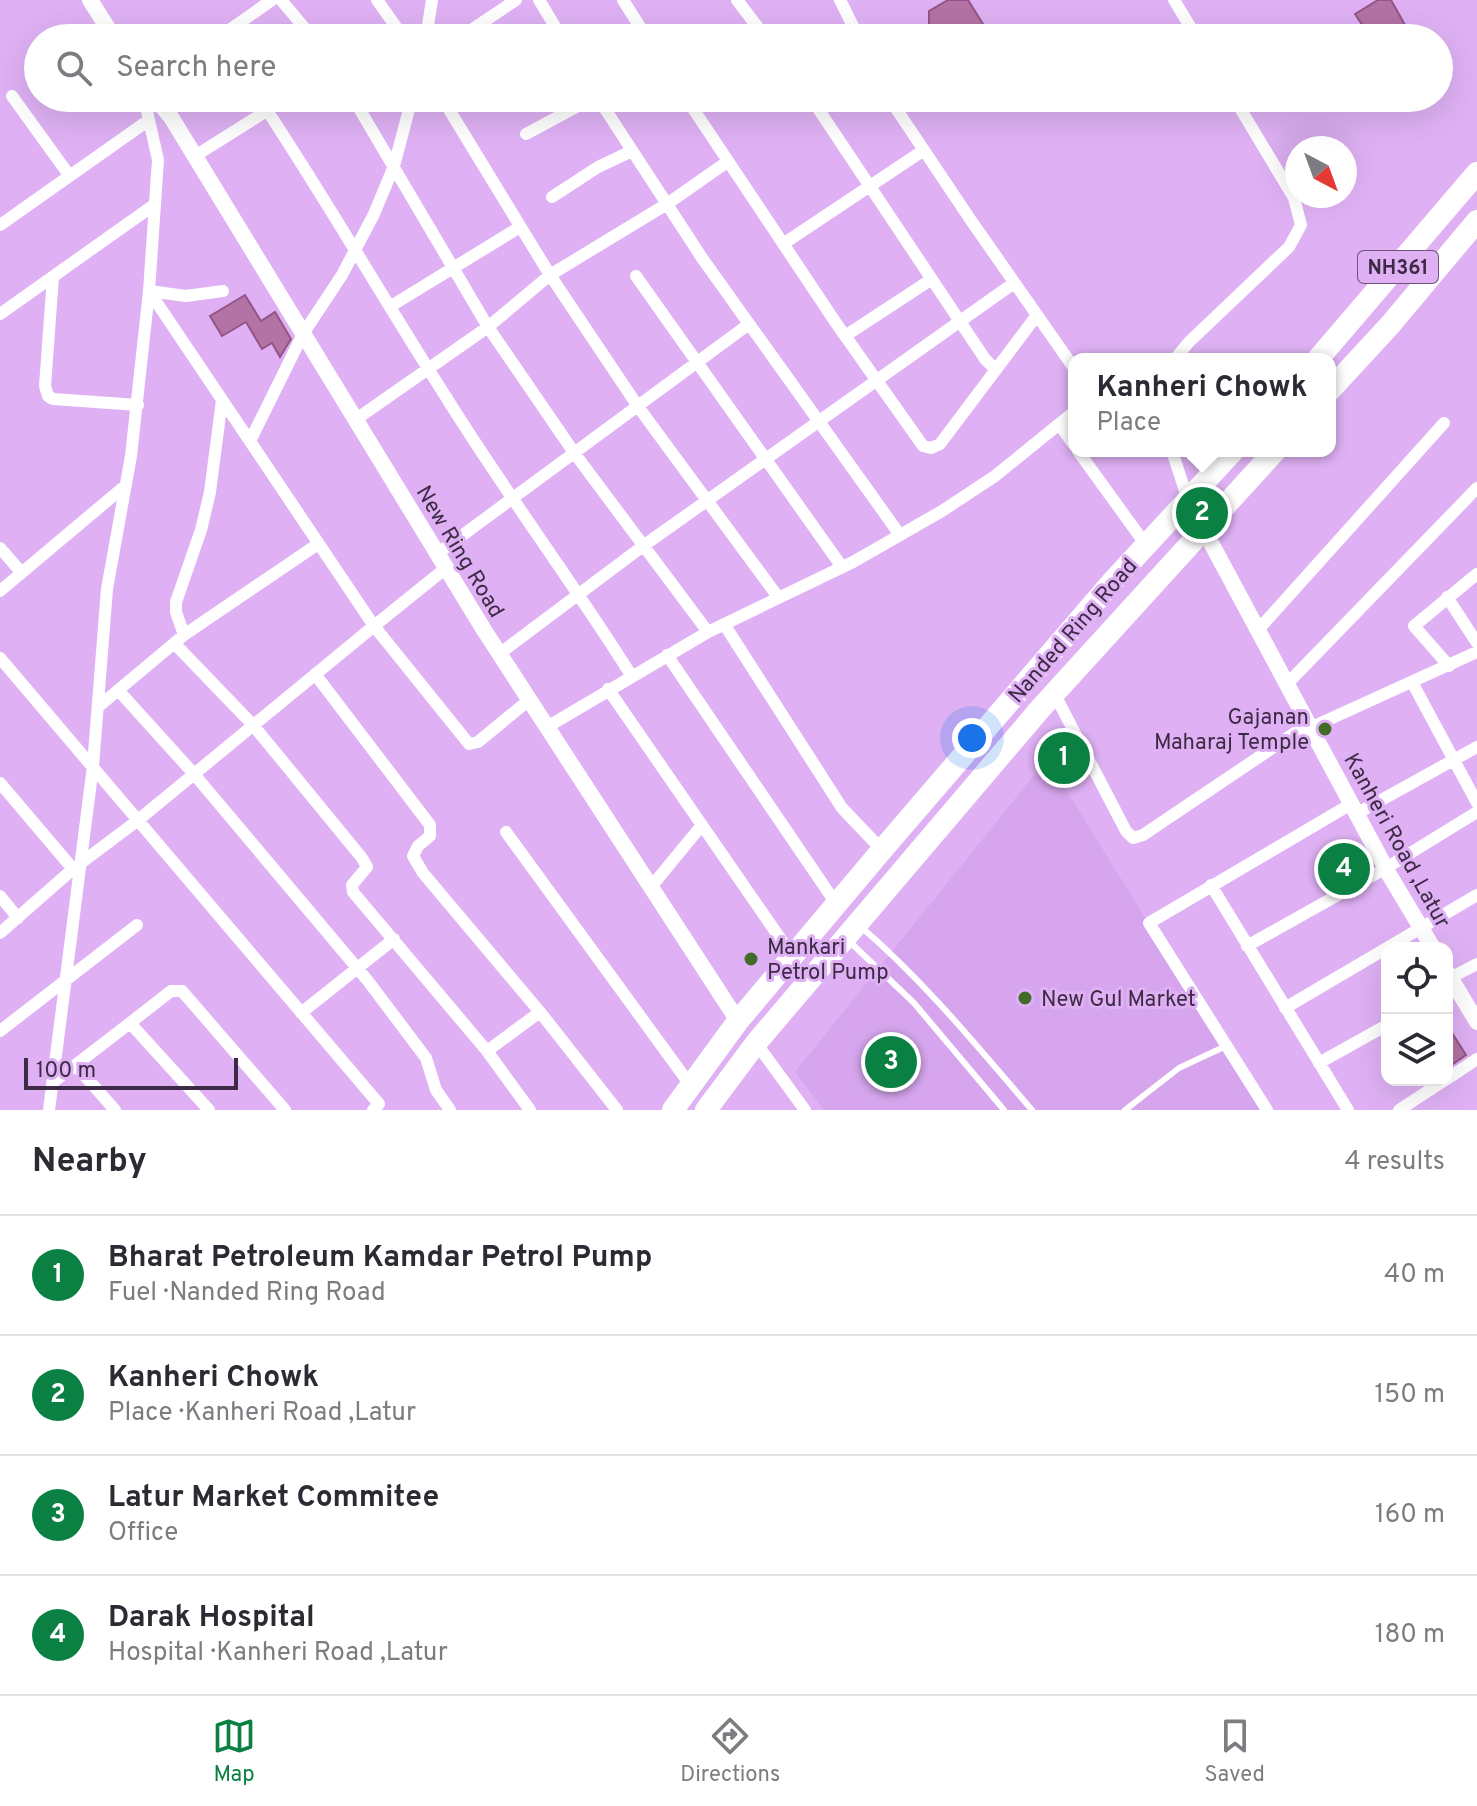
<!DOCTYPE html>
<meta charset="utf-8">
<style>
:root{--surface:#fff;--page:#f2f2f3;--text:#2b2b33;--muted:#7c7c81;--line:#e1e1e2;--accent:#0b8043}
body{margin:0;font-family:Overpass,sans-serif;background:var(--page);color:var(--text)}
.controls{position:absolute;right:24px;bottom:24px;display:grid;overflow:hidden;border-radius:16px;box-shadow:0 8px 32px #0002}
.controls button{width:72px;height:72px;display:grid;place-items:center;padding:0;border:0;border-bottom:2px solid var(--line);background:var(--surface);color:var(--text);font:40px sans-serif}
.compass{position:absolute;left:1285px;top:136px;width:72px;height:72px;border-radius:50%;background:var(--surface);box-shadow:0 8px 32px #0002;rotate:139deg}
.scale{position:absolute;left:24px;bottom:20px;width:214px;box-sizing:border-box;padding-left:8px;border:4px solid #3d2b45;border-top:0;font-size:22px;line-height:28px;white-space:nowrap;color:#3d2b45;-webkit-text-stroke:6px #dfb1f4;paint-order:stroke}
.you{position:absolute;left:972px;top:738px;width:28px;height:28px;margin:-20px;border:6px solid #fff;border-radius:50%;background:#1a73e8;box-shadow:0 0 0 12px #1a73e833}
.badge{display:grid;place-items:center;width:52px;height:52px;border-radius:50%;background:var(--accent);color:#fff;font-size:26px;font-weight:700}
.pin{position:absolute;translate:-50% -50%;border:4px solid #fff;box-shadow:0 2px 8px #0006}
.popup{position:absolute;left:1068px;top:353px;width:268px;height:104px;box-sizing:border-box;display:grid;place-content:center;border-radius:16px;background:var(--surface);filter:drop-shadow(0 2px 6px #0005);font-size:26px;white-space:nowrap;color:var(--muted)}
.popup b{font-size:30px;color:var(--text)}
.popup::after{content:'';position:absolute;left:50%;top:100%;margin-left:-16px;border:16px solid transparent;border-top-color:var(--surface)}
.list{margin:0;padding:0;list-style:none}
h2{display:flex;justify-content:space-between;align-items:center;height:104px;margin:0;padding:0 32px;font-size:34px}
h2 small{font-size:26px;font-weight:400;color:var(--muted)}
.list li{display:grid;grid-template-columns:52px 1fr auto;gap:24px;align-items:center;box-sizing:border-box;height:120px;padding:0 32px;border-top:2px solid var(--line)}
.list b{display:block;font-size:30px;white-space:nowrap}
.list p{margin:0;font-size:26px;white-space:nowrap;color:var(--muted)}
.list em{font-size:26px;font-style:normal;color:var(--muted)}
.icon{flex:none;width:44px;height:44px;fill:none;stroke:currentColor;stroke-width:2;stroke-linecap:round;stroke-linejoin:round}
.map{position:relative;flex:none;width:1477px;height:1110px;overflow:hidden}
.search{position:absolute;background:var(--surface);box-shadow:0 8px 32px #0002;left:24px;right:24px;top:24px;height:88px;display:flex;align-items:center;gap:20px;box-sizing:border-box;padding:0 28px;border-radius:44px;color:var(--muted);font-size:30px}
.sheet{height:584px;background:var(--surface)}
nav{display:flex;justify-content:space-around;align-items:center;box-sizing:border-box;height:112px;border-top:2px solid var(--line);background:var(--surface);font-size:22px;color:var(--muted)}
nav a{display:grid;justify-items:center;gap:4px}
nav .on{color:var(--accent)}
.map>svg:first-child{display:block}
.built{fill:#d6a5ed}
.building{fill:#b373a5;stroke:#925585;stroke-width:2}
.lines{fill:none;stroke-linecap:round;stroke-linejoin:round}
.lane{stroke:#fff;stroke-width:6}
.street{stroke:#fff;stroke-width:12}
.secondary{stroke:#fff;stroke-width:16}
.highway{stroke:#fff;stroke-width:22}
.poi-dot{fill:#416b27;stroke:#dfb1f4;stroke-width:3}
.labels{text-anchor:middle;stroke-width:6;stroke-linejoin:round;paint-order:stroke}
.shield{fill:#dfb1f4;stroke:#6e537a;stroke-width:2}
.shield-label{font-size:20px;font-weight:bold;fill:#3d2b45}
.street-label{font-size:22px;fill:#3d2b45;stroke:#dfb1f4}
.poi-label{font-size:22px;fill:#3d2b45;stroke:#dfb1f4;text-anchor:start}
</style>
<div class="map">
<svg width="1477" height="1110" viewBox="0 0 1477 1110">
<rect width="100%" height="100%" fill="#dfb1f4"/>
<path class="built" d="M1047,759L1264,1110H824L795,1072Z"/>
<path class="building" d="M948,0H968L988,32L979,38H931L925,27L929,25V11Z
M1378,0H1391L1409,32L1403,38H1371L1355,14Z
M245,295L261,321L275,312L291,339L280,357L272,343L262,349L246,322L222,336L210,316Z
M1351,849L1364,870L1337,885L1325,866Z
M1447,1025L1466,1055L1447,1068Z"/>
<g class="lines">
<path class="lane" d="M860,926C924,981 977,1046 1032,1110
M850,942L914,1003L1004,1110
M1125,1110L1179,1068L1226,1046"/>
<path class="street" d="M281,0L313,38
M377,0L404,38
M539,0L562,38
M623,0L647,38
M737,0L766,38
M840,0L859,38
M1174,0L1197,38
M218,38L272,0
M426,38L432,0
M459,38L516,0
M12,96L69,175
M259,98C324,196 383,298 446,397C505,492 572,581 631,675
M353,98L488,327L575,454L708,632
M442,98L550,275L639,408L778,597
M598,98L702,258L900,535
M686,98L836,323L923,446L931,448L940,444L1037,315
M811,98L985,359L996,370
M889,98L970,219L1074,368
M497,103L506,98
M526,134L593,98
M195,156L287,98
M552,197L598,167L632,151
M0,225L149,120
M783,244L924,150
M636,276L842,567
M53,277L45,386L48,396L53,399L138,405
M149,291L186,296L223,291
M391,306L520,227
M0,314L154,205
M845,336L932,279
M1175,359L1189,342L1289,247L1301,225L1294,198L1234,98
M355,420L488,327L550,275L667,204L727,162
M1059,424L1074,445
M250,441L303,334L342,275L374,214L394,166L412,98
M1078,451L1146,545
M1172,451L1188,500
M0,548L21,572
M437,554L749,324
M446,568L374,626L469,744L478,742L529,700
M0,591L126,485
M1447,597L1477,643
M724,624L842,808L882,850
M1258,630L1444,423
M184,635L176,612V602L201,530L210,492L222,400
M175,644L253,725L362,858L367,867L352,885L353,892L487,1051
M499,654L643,546L1014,283
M667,655L837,905
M0,658L379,1104L373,1110
M1449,666L1414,626L1477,574
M315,674L430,825V836L418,846L413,856L423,873L540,1012L617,1110
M1412,682L1477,803
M1287,684L1477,488
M608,689L793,957
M118,690L194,774L368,981L426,1058L436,1090L450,1110
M1054,693L1126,831L1133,838L1143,835L1308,724
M98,707L184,635L318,544
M547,727L708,632L853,562L942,511L995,476L1074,412
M1310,728L1477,652
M0,783L73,869
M1356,814L1477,747
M506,832L691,1086
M1211,885L1348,1110
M651,887L702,825
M0,896L18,918
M0,933L73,869L137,821L374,626L149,291
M1247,946L1386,868L1477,812
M1450,978L1477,964
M1285,1008L1477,895
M301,1013L394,939
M130,1023L171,991H182L285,1110
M0,1031L137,925
M756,1043L805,1110
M1319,1063L1387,1025
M76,1066L115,1110
M1447,1079L1477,1059
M52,1083L130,1023L209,1110
M49,1110L93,766L107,589L131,456L149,291L158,160L144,98
M530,1110L487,1051L540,1012
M1267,1110L1149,923L1351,804
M1399,1110L1445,1080"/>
<path class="secondary" d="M90,0L114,38
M155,98L171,117L484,630L738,1021
M1188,500L1390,876L1433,948
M1447,972L1477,1022"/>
<path class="highway" d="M1318,359L1477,173
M1330,390L1390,325L1477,221
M673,1110L738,1021L882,850L1113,581L1233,451
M706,1110L756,1043L1040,709L1275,451"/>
</g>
<g class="poi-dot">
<circle cx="1325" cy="729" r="8"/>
<circle cx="751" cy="959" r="8"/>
<circle cx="1025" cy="998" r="8"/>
</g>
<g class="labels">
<rect class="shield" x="1358" y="251" width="80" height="32" rx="6"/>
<g class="shield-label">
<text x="1398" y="274">NH361</text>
</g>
<g class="street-label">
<text transform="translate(461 551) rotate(59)" y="8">New Ring Road</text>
<text transform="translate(1072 630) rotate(-49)" y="8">Nanded Ring Road</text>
<text transform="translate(1398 840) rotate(61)" y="8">Kanheri Road ,Latur</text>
</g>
<g class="poi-label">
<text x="1309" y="724" text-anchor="end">Gajanan<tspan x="1309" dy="25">Maharaj Temple</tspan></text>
<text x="767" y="954">Mankari<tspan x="767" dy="25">Petrol Pump</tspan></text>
<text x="1041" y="1006">New Gul Market</text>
</g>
</g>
</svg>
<div class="controls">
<button><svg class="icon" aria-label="locate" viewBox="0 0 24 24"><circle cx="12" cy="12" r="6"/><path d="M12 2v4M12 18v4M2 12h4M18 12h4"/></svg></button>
<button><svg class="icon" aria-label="layers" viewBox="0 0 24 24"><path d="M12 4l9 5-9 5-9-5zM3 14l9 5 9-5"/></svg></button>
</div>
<svg class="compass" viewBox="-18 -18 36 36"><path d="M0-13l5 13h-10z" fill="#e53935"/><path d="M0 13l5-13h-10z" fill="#7c7c81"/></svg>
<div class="scale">100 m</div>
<div class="you"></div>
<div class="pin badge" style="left:1064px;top:758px">1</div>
<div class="pin badge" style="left:1202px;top:513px">2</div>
<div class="popup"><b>Kanheri Chowk</b>Place</div>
<div class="pin badge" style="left:891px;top:1062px">3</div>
<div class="pin badge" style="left:1344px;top:869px">4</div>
<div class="search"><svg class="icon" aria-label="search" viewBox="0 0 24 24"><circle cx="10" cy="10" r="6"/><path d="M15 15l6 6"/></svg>Search here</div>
</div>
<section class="sheet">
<h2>Nearby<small>4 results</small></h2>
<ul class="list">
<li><span class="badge">1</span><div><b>Bharat Petroleum Kamdar Petrol Pump</b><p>Fuel · Nanded Ring Road</p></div><em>40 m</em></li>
<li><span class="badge">2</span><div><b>Kanheri Chowk</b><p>Place · Kanheri Road ,Latur</p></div><em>150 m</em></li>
<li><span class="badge">3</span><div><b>Latur Market Commitee</b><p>Office</p></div><em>160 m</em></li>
<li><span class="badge">4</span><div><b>Darak Hospital</b><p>Hospital · Kanheri Road ,Latur</p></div><em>180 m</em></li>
</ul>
</section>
<nav>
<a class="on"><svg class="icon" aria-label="map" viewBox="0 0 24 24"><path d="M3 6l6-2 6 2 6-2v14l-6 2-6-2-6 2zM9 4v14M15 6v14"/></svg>Map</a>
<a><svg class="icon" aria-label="directions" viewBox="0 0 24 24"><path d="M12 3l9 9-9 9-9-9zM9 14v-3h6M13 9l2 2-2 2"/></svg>Directions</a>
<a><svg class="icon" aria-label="saved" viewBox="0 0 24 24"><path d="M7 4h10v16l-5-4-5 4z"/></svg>Saved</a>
</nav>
